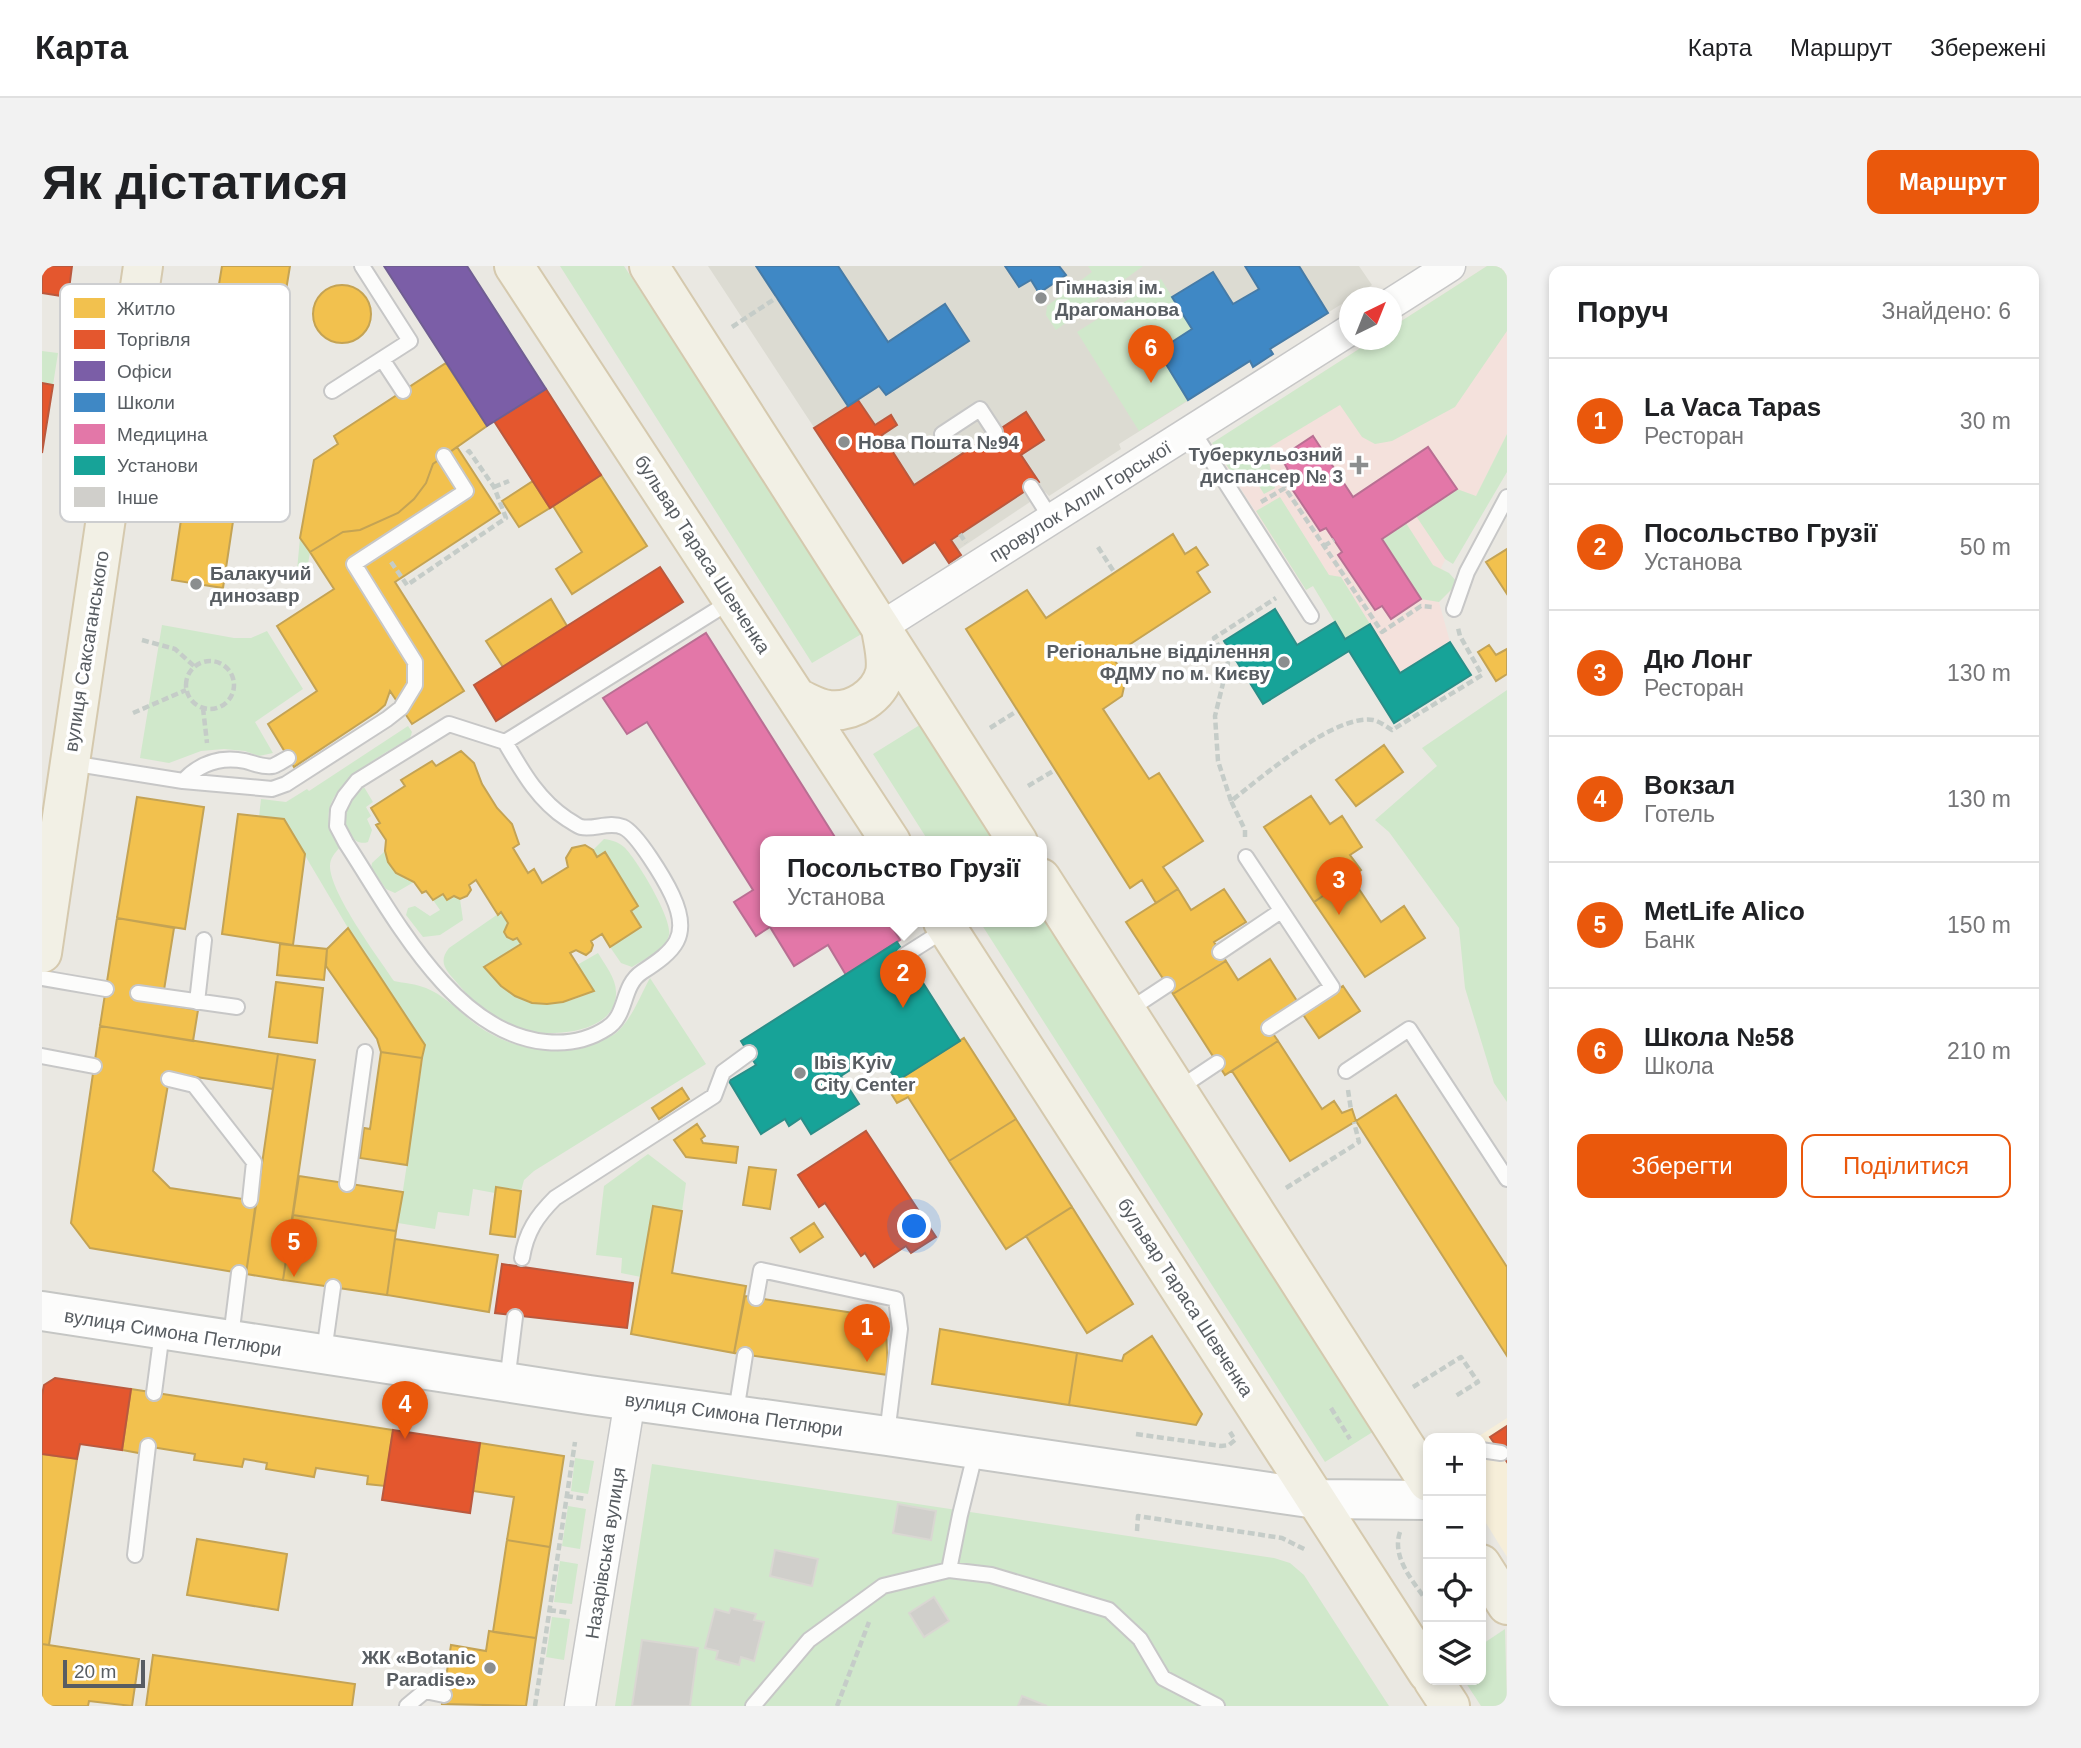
<!DOCTYPE html>
<html lang="uk">
<meta charset="utf-8">
<style>
:root{--surface:#fff;--page:#f2f2f2;--text:#202124;--muted:#757577;--line:#e0e0e0;--accent:#ea580c}
body{margin:0;font-family:Helvetica,sans-serif;background:var(--page);color:var(--text)}
.controls{position:absolute;right:21px;bottom:21px;display:grid;overflow:hidden;border-radius:14px;box-shadow:0 4px 10px #0003}
.controls button{width:63px;height:63px;display:grid;place-items:center;padding:0;border:0;border-bottom:2px solid var(--line);background:var(--surface);color:var(--text);font:35px sans-serif}
.compass{position:absolute;left:1297px;top:21px;width:63px;height:63px;border-radius:50%;background:var(--surface);box-shadow:0 4px 10px #0003;rotate:43deg}
.scale{position:absolute;left:21px;bottom:18px;width:82px;box-sizing:border-box;padding-left:7px;border:4px solid #585d62;border-top:0;font-size:19px;line-height:24px;white-space:nowrap;color:#585d62;-webkit-text-stroke:5px #fff;paint-order:stroke}
.you{position:absolute;left:873px;top:961px;width:24px;height:24px;margin:-18px;border:5px solid #fff;border-radius:50%;background:#1a73e8;box-shadow:0 0 0 10px #1a73e833}
.badge{display:grid;place-items:center;width:46px;height:46px;border-radius:50%;background:var(--accent);color:#fff;font-size:23px;font-weight:700}
.pin{position:absolute;translate:-50% -58px;filter:drop-shadow(0 2px 4px #0008)}
.pin::after{content:'';position:absolute;top:37px;width:24px;height:21px;background:inherit;clip-path:polygon(0 0,100% 0,50% 100%)}
.popup{position:absolute;left:718px;top:570px;width:287px;height:91px;box-sizing:border-box;display:grid;place-content:center;border-radius:14px;background:var(--surface);filter:drop-shadow(0 2px 5px #0005);font-size:23px;white-space:nowrap;color:var(--muted)}
.popup b{font-size:26px;color:var(--text)}
.popup::after{content:'';position:absolute;left:50%;top:100%;margin-left:-14px;border:14px solid transparent;border-top-color:var(--surface)}
.list{margin:0;padding:0;list-style:none}
h2{display:flex;justify-content:space-between;align-items:center;height:91px;margin:0;padding:0 28px;font-size:30px}
h2 small{font-size:23px;font-weight:400;color:var(--muted)}
.list li{display:grid;grid-template-columns:46px 1fr auto;gap:21px;align-items:center;box-sizing:border-box;height:126px;padding:0 28px;border-top:2px solid var(--line)}
.list b{display:block;font-size:26px;white-space:nowrap}
.list p{margin:0;font-size:23px;white-space:nowrap;color:var(--muted)}
.list em{font-size:23px;font-style:normal;color:var(--muted)}
.actions{display:flex;gap:14px;padding:21px 28px}
.actions a{flex:1;padding:16px 0;border:2px solid var(--accent);border-radius:14px;text-align:center;font-size:24px;color:var(--accent)}
.actions .main{background:var(--accent);color:#fff}
.icon{flex:none;width:38px;height:38px;fill:none;stroke:currentColor;stroke-width:2;stroke-linecap:round;stroke-linejoin:round}
.map{position:relative;flex:none;width:1465px;height:1440px;overflow:hidden;border-radius:14px}
header{display:flex;align-items:center;gap:42px;box-sizing:border-box;height:98px;padding:0 35px;background:var(--surface);border-bottom:2px solid var(--line)}
header strong{font-size:33px}
nav{display:flex;gap:38px;margin-inline-start:auto;font-size:24px}
.intro{display:flex;align-items:center;justify-content:space-between;box-sizing:border-box;height:168px;padding:0 42px}
h1{margin:0;font-size:49px}
.button{padding:18px 32px;border-radius:14px;background:var(--accent);color:#fff;font-size:24px;font-weight:700}
main{display:flex;gap:42px;padding:0 42px}
aside{flex:1;background:var(--surface);border-radius:14px;box-shadow:0 4px 10px #0003}
.map>svg:first-child{display:block}
.commercial{fill:#f6eed9}
.education{fill:#dcdbd2}
.medical{fill:#f4e1dc}
.green{fill:#d0e8cb}
.homes{fill:#f2c14e;stroke:#c4a354;stroke-width:2}
.shops{fill:#e4572e;stroke:#ba593e;stroke-width:2}
.offices{fill:#7b5ea7;stroke:#705e92;stroke-width:2}
.schools{fill:#3f88c5;stroke:#467ba7;stroke-width:2}
.health{fill:#e377a8;stroke:#b96f93;stroke-width:2}
.public{fill:#17a398;stroke:#2a8e88;stroke-width:2}
.building{fill:#d0cfcb;stroke:#d9d7d2;stroke-width:2}
.lines{fill:none;stroke-linecap:round;stroke-linejoin:round}
.service-casing{stroke:#c7c7c7;stroke-width:18}
.minor-casing{stroke:#c7c7c7;stroke-width:33}
.secondary-casing{stroke:#c5c6c4;stroke-width:42}
.primary-casing{stroke:#d5c9ae;stroke-width:42}
.path{stroke:#c5ccc8;stroke-width:4.5;stroke-dasharray:7 3.5;stroke-linecap:butt}
.service{stroke:#fcfcfb;stroke-width:14}
.minor{stroke:#fcfcfb;stroke-width:30}
.secondary{stroke:#fcfcfb;stroke-width:38}
.primary{stroke:#f2f0e5;stroke-width:38}
.poi-dot{fill:#8b8e8f;stroke:#fff;stroke-width:2.5}
.labels{text-anchor:middle;stroke-width:7;stroke-linejoin:round;paint-order:stroke}
.poi-label{font-size:19px;font-weight:bold;fill:#585d62;stroke:#fff;text-anchor:start}
.street-label{font-size:19px;fill:#585d62;stroke:#fff}
.key{fill:#fff;stroke:#cdced0;stroke-width:2}
.key-label{font-size:19px;fill:#585d62}
</style>
<header>
<strong>Карта</strong>
<nav><a>Карта</a><a>Маршрут</a><a>Збережені</a></nav>
</header>
<div class="intro"><h1>Як дістатися</h1><a class="button">Маршрут</a></div>
<main>
<div class="map">
<svg width="1465" height="1440" viewBox="0 0 1465 1440">
<rect width="100%" height="100%" fill="#eae8e2"/>
<path class="commercial" d="M1465,1152V1291L1439,1249V1172H1434Z"/>
<path class="education" d="M666,0H1317L1330,19L1228,83L1231,88L1211,101L1208,96L1077,178L1079,183L1007,230L1003,226L916,284L919,289L907,297L893,276L861,297Z"/>
<path class="medical" d="M1445,0H1465V168L1399,302L1416,317L1397,336L1408,376L1358,407L1299,311L1287,310L1264,324L1170,178L1331,74H1350V61Z"/>
<path class="green" d="M518,0H582L823,366L770,397Z
M1046,0H1101L1014,64L1004,49L1005,40L1050,6Z
M1445,0H1465V65L1413,141L1350,175L1333,178L1320,171L1298,139L1228,181L1225,187L1233,222L1222,228L1212,212L1198,220L1170,177L1331,74H1350V61Z
M1119,13L1150,63L1116,85L1146,134L1097,165L1035,66Z
M0,85L16,87L11,119L0,117Z
M1465,168V206L1411,298L1403,293L1374,250L1415,223L1434,230Z
M1238,231L1287,309L1299,311L1328,358L1303,373L1271,320L1264,324L1214,245Z
M1364,257L1391,299L1407,307L1416,317L1397,336L1379,333L1340,273Z
M258,272L268,286L263,316L254,315Z
M120,359L192,372H209L225,365L261,423L213,456L231,487L217,490L203,485L182,483L159,485L127,497L98,492Z
M1465,424V836L1452,817L1423,722L1417,662L1347,566L1333,554L1395,500L1380,482Z
M881,457L958,576H887L831,488Z
M366,460L370,466L368,472C341,489 276,520 288,561C290,568 295,575 298,581C293,587 288,592 288,600C288,627 336,691 352,715C362,717 374,718 384,722C404,730 419,748 436,760C470,784 516,791 555,776C561,773 569,771 574,767C590,753 598,730 608,712L664,798L492,905L482,914L479,925L454,921L453,927L431,923L427,950L396,946L393,963L356,957L383,779L306,662L242,554L217,551L219,533L244,536L265,523L267,525Z
M322,521L331,536L324,541L329,550L325,553L330,564L326,576C312,581 302,563 304,550C305,539 313,529 322,521Z
M562,573C570,574 576,576 582,581C594,592 631,653 627,669C623,684 603,693 590,701L579,697L568,681L598,661L589,645L596,640L563,587L555,591L551,584Z
M343,585C347,602 355,610 372,616L353,627L344,623L329,602L330,597Z
M401,628L405,634L412,630L418,633L421,654L398,669L381,671L364,649L366,642L373,640L388,650L398,644L391,634Z
M999,639L1337,1162L1283,1196L938,656H999Z
M459,646L466,657L462,666L465,671L471,674L475,672L479,678L442,700C453,716 464,722 482,729C511,740 523,739 551,725L535,699L556,687C563,699 574,712 574,726C575,770 501,773 471,761C450,752 431,736 416,718C405,705 395,697 407,682Z
M606,888L644,917L640,945L611,940L599,1011L579,1007L580,992L554,989L562,920Z
M533,1192L552,1195L546,1228L529,1225Z
M610,1198L1232,1292L1248,1297L1262,1309L1347,1440H573Z
M526,1240L544,1243L538,1283L520,1280Z
M518,1295L536,1298L530,1338L512,1336Z
M510,1351L528,1353L522,1394L504,1391Z
M1463,1363L1465,1440H1439L1422,1414H1439V1379Z"/>
<path class="homes" d="M180,0H248L212,219L191,215L190,221L145,214Z
M271 48a29 29 0 1 1 58 0a29 29 0 1 1-58 0Z
M404,97L445,160L391,198L384,217L372,233L356,247L318,264L301,266L268,286L258,272L272,194L296,178L292,170Z
M415,181L458,247L353,316L422,425L370,458L348,425L343,439L335,446L252,501L226,458L275,425L235,360L292,323L268,286L301,266L318,264L356,247L372,233L384,217L391,198Z
M559,209L605,280L530,328L514,303L540,286L511,240Z
M145,214L196,222L181,322L130,314Z
M491,215L508,242L477,261L460,235Z
M1131,268L1143,288L1154,281L1166,299L1155,306L1168,326L1070,390L1084,412L1080,430L1061,443L1107,513L1117,507L1161,575L1121,601L1136,623L1114,637L1100,614L1088,622L924,363L985,324L1004,352Z
M1465,283V328L1444,296Z
M509,333L525,360L461,401L444,375Z
M1447,379L1454,389L1465,383V408L1454,415L1436,386Z
M1342,479L1361,506L1314,540L1294,514Z
M419,485L432,497L440,518L455,542L470,558L477,578L471,582L486,607L492,603L500,617L526,601L524,592L530,582L543,579L551,584L555,591L563,586L596,640L589,645L599,661L568,681L560,668L549,675L551,679L549,685L544,689L534,684L528,687L552,725L521,736L505,738L490,737L473,730L459,720L442,701L479,678L475,672L471,674L465,671L462,666L466,657L459,646L456,649L434,614L427,619L429,624L425,630L418,633L412,630L405,634L401,628L391,634L384,625L380,627L372,616L354,607L346,596L343,585L344,574L334,559L338,557L329,542L363,520L359,514L390,495L394,500Z
M1269,530L1288,558L1300,550L1320,581L1308,589L1319,604L1272,636L1222,561Z
M95,531L162,541L143,663L75,652Z
M196,548L242,553L263,588L251,679L180,668Z
M1309,611L1339,656L1362,640L1383,672L1323,711L1272,636Z
M1136,623L1149,644L1182,623L1204,656L1172,676L1184,695L1131,728L1084,656Z
M75,652L132,662L122,724L98,720L95,734L156,744L151,775L58,760Z
M306,662L383,779L380,792L339,786L335,773L284,700L285,683Z
M238,678L285,683L282,714L235,709Z
M1228,693L1255,735L1223,756L1236,775L1183,809L1131,728L1184,695L1196,714Z
M234,716L281,722L275,777L227,771Z
M1301,720L1318,745L1277,772L1260,747Z
M58,760L236,788L231,823L128,807L111,905L128,922L214,935L204,1008L48,982L29,957Z
M922,772L974,853L907,895L866,831L855,837L845,821Z
M1236,775L1280,843L1292,835L1300,847L1310,843L1314,855L1248,895L1190,805Z
M339,786L380,792L365,899L318,892L322,862L328,863Z
M236,788L273,794L241,1014L204,1008Z
M640,822L647,833L617,853L610,842Z
M1354,829L1465,1001V1090L1314,855Z
M974,853L1030,941L964,983L907,895Z
M655,858L663,870L659,873L661,877L696,881L694,897L644,891L632,874Z
M707,901L734,904L728,943L701,939Z
M257,910L361,926L354,965L251,949Z
M454,921L479,925L473,971L448,968Z
M611,940L640,945L630,1007L704,1020L692,1087L589,1068Z
M1030,941L1091,1038L1045,1067L984,970Z
M251,949L354,965L345,1029L241,1014Z
M772,957L781,971L758,986L749,972Z
M353,973L456,989L447,1046L345,1029Z
M703,1030L837,1051L844,1063L846,1109L692,1087Z
M898,1063L1035,1087L1027,1139L890,1118Z
M1110,1070L1160,1148L1154,1159L1027,1139L1035,1087L1080,1095L1082,1089Z
M89,1123L351,1164L343,1220L325,1218L326,1210L274,1202L272,1211L224,1203L225,1197L202,1193L200,1201L152,1194L153,1188L103,1180L102,1188L80,1184Z
M438,1177L522,1190L508,1281L465,1274L472,1231L431,1225Z
M0,1188L35,1193L7,1379L0,1378Z
M155,1273L245,1288L236,1344L145,1329Z
M465,1274L508,1281L494,1372L451,1366Z
M447,1365L494,1372L484,1440L400,1438L409,1379L444,1385Z
M0,1378L97,1393L90,1440L47,1435L46,1440H0Z
M111,1389L313,1418L310,1440H104Z"/>
<path class="shops" d="M0,0H30L26,31L0,27Z
M0,117L11,119L0,187Z
M504,123L559,209L508,242L452,155Z
M816,134L833,159L849,149L855,159L840,169L872,219L984,146L1002,174L979,189L997,216L909,274L919,289L907,297L893,276L861,297L772,162Z
M618,301L641,336L454,455L432,419Z
M824,865L894,971L869,987L864,980L832,1001L823,987L819,990L783,937L777,941L756,909Z
M460,998L591,1017L585,1062L453,1047Z
M13,1112L89,1123L80,1184L38,1178L35,1193L0,1188V1129L2,1119Z
M1465,1160V1196L1448,1171Z
M351,1164L438,1177L428,1247L340,1234Z"/>
<path class="offices" d="M342,0H425L504,123L445,160Z"/>
<path class="schools" d="M714,0H796L846,76L903,38L927,75L844,129L837,120L806,140Z
M963,0H1017L1024,9L997,27L989,14L977,21Z
M1203,0H1257L1286,47L1228,83L1231,88L1211,101L1208,95L1146,134L1116,85L1150,63L1130,31L1171,6L1191,38L1217,23Z"/>
<path class="health" d="M1271,170L1311,231L1386,181L1415,223L1340,273L1379,333L1349,353L1340,340L1333,344L1296,289L1300,286L1284,262L1278,265L1240,208L1246,204L1239,191Z
M664,367L796,576H723V656H847L858,674L804,709L786,679L752,700L728,661L714,670L692,636L711,624L605,456L585,468L561,432Z"/>
<path class="public" d="M1233,343L1255,379L1293,356L1303,373L1328,358L1358,407L1408,376L1429,409L1352,457L1307,385L1221,438L1182,375Z
M855,676L918,775L855,815L836,786L799,810L817,838L769,868L759,852L747,860L743,853L719,868L687,815L714,799L699,775Z"/>
<path class="building" d="M856,1238L894,1245L889,1274L851,1267Z
M733,1284L776,1293L770,1320L728,1310Z
M892,1331L907,1355L882,1371L867,1347Z
M689,1342L714,1348L712,1354L722,1356L712,1395L699,1391L697,1399L674,1393L676,1385L663,1382L673,1343L687,1347Z
M600,1374L656,1382L648,1440H590Z
M980,1430L1005,1440H976Z"/>
<g class="lines">
<g class="service-casing">
<path id="service" d="M340,93L361,125
M290,125L368,75L320,0
M1150,164L1269,350
M900,168L938,143L953,166
M989,221L1008,251
M1412,343L1425,306L1465,231
M463,476C480,505 496,534 525,553C529,555 535,560 539,561C552,564 567,555 581,561C595,567 623,614 630,629C650,671 632,685 600,706C579,720 586,749 565,762C547,774 525,778 504,776C411,768 350,647 304,577L295,560L296,544L303,530L315,515L407,458L463,476L689,335
M29,497L141,515L230,523L244,518L345,453L359,442L373,419V396L312,298L424,225L402,190
M141,515C158,497 178,490 203,495C212,497 221,502 231,500C236,498 242,494 246,492
M1204,591L1290,721L1227,762
M1178,686L1239,645
M863,689L904,663
M0,712L64,723
M96,727L195,741
M155,736L162,674
M1087,744L1125,719
M0,790L52,800
M1304,805L1367,763L1465,913
M127,813L152,819L212,896L208,934
M1136,823L1175,797
M305,918L323,786
M480,992C484,966 495,950 513,932L672,830L681,806L707,787
M714,1032L719,1004L854,1033L858,1063L845,1168
M189,1071L197,1007
M282,1086L291,1021
M465,1116L473,1051
M112,1127L120,1066
M694,1146L703,1089
M1439,1184L1459,1187
M93,1289L106,1180
M907,1304L949,1309L1067,1344L1098,1373L1121,1412L1175,1440
M365,1440L383,1425L402,1429
M711,1440L767,1374L841,1320L907,1304L918,1249L934,1184"/>
</g>
<g class="minor-casing">
<path id="minor" d="M1350,37L1408,0
M839,361L1308,64
M538,1440L588,1134"/>
</g>
<g class="secondary-casing">
<path id="secondary" d="M0,1045L547,1129L845,1170L1274,1233L1386,1234"/>
</g>
<g class="primary-casing">
<path id="primary" d="M472,0L849,576
M607,0L976,576
M755,432C765,436 776,443 787,444C811,447 837,430 843,407C846,393 841,376 839,362
M999,612L1386,1216
M901,656L1386,1407
M0,687L101,0
M1439,1298L1465,1339
M1391,1414L1408,1440"/>
</g>
<path class="path" d="M690,61L734,32
M452,221L467,215
M1219,236L1243,222L1340,366L1379,340L1391,341
M918,268L924,277
M1282,280L1292,274
M1056,281L1072,306
M349,296L365,319L464,252L452,221L427,185L424,188
M100,374L133,383L152,400
M144 419a24 24 0 1 1 48 0a24 24 0 1 1-48 0Z
M161,442L165,477
M91,447L144,424
M948,462L975,445
M986,520L1013,504
M1189,535L1176,495L1173,450L1186,397L1172,372L1234,332
M1203,571V564L1189,535C1219,512 1292,448 1331,454C1337,455 1345,461 1350,464L1440,409L1418,370L1416,362
M1306,824L1309,844
M1244,922L1317,876L1312,856
M1371,1121L1419,1091L1436,1116L1412,1131
M1289,1142L1308,1173
M1094,1168L1179,1180L1187,1179L1193,1174L1188,1166
M524,1230L544,1233
M1095,1265L1096,1250L1240,1272L1264,1284
M1358,1266C1349,1292 1372,1316 1386,1337
M507,1344L527,1347
M493,1440L533,1176
M795,1440L827,1356"/>
<use href="#service" class="service"/>
<use href="#minor" class="minor"/>
<use href="#secondary" class="secondary"/>
<use href="#primary" class="primary"/>
</g>
<g class="poi-dot">
<circle cx="999" cy="32" r="7"/>
<circle cx="802" cy="176" r="7"/>
<path d="M1313.5 188.5h7v7h7v7h-7v7h-7v-7h-7v-7h7z"/>
<circle cx="154" cy="318" r="7"/>
<circle cx="1242" cy="396" r="7"/>
<circle cx="758" cy="807" r="7"/>
<circle cx="448" cy="1402" r="7"/>
</g>
<g class="labels">
<g class="poi-label">
<text x="1013" y="28">Гімназія ім.<tspan x="1013" dy="22">Драгоманова</tspan></text>
<text x="816" y="183">Нова Пошта №94</text>
<text x="1301" y="195" text-anchor="end">Туберкульозний<tspan x="1301" dy="22">диспансер № 3</tspan></text>
<text x="168" y="314">Балакучий<tspan x="168" dy="22">динозавр</tspan></text>
<text x="1228" y="392" text-anchor="end">Регіональне відділення<tspan x="1228" dy="22">ФДМУ по м. Києву</tspan></text>
<text x="772" y="803">Ibis Kyiv<tspan x="772" dy="22">City Center</tspan></text>
<text x="434" y="1398" text-anchor="end">ЖК «Botanic<tspan x="434" dy="22">Paradise»</tspan></text>
</g>
<g class="street-label">
<text transform="translate(1038 235) rotate(-32)" y="7">провулок Алли Горської</text>
<text transform="translate(661 288) rotate(57)" y="7">бульвар Тараса Шевченка</text>
<text transform="translate(44 385) rotate(-81)" y="7">вулиця Саксаганського</text>
<text transform="translate(1144 1031) rotate(57)" y="7">бульвар Тараса Шевченка</text>
<text transform="translate(131 1066) rotate(9)" y="7">вулиця Симона Петлюри</text>
<text transform="translate(692 1148) rotate(8)" y="7">вулиця Симона Петлюри</text>
<text transform="translate(563 1287) rotate(-81)" y="7">Назарівська вулиця</text>
</g>
</g>
<rect x="18" y="18" width="230" height="238" rx="10" class="key"/>
<rect x="32" y="32" width="31" height="20" fill="#f2c14e"/>
<rect x="32" y="64" width="31" height="19" fill="#e4572e"/>
<rect x="32" y="95" width="31" height="20" fill="#7b5ea7"/>
<rect x="32" y="127" width="31" height="19" fill="#3f88c5"/>
<rect x="32" y="158" width="31" height="20" fill="#e377a8"/>
<rect x="32" y="190" width="31" height="19" fill="#17a398"/>
<rect x="32" y="221" width="31" height="20" fill="#d0cfcb"/>
<g class="key-label">
<text x="75" y="49">Житло</text>
<text x="75" y="80">Торгівля</text>
<text x="75" y="112">Офіси</text>
<text x="75" y="143">Школи</text>
<text x="75" y="175">Медицина</text>
<text x="75" y="206">Установи</text>
<text x="75" y="238">Інше</text>
</g>
</svg>
<div class="controls">
<button>+</button>
<button>−</button>
<button><svg class="icon" aria-label="locate" viewBox="0 0 24 24"><circle cx="12" cy="12" r="6"/><path d="M12 2v4M12 18v4M2 12h4M18 12h4"/></svg></button>
<button><svg class="icon" aria-label="layers" viewBox="0 0 24 24"><path d="M12 4l9 5-9 5-9-5zM3 14l9 5 9-5"/></svg></button>
</div>
<svg class="compass" viewBox="-18 -18 36 36"><path d="M0-13l5 13h-10z" fill="#e53935"/><path d="M0 13l5-13h-10z" fill="#757577"/></svg>
<div class="scale">20 m</div>
<div class="you"></div>
<div class="pin badge" style="left:825px;top:1096px">1</div>
<div class="pin badge" style="left:861px;top:742px">2</div>
<div class="popup"><b>Посольство Грузії</b>Установа</div>
<div class="pin badge" style="left:1297px;top:649px">3</div>
<div class="pin badge" style="left:363px;top:1173px">4</div>
<div class="pin badge" style="left:252px;top:1011px">5</div>
<div class="pin badge" style="left:1109px;top:117px">6</div>
</div>
<aside>
<h2>Поруч<small>Знайдено: 6</small></h2>
<ul class="list">
<li><span class="badge">1</span><div><b>La Vaca Tapas</b><p>Ресторан</p></div><em>30 m</em></li>
<li><span class="badge">2</span><div><b>Посольство Грузії</b><p>Установа</p></div><em>50 m</em></li>
<li><span class="badge">3</span><div><b>Дю Лонг</b><p>Ресторан</p></div><em>130 m</em></li>
<li><span class="badge">4</span><div><b>Вокзал</b><p>Готель</p></div><em>130 m</em></li>
<li><span class="badge">5</span><div><b>MetLife Alico</b><p>Банк</p></div><em>150 m</em></li>
<li><span class="badge">6</span><div><b>Школа №58</b><p>Школа</p></div><em>210 m</em></li>
</ul>
<div class="actions"><a class="main">Зберегти</a><a>Поділитися</a></div>
</aside>
</main>
